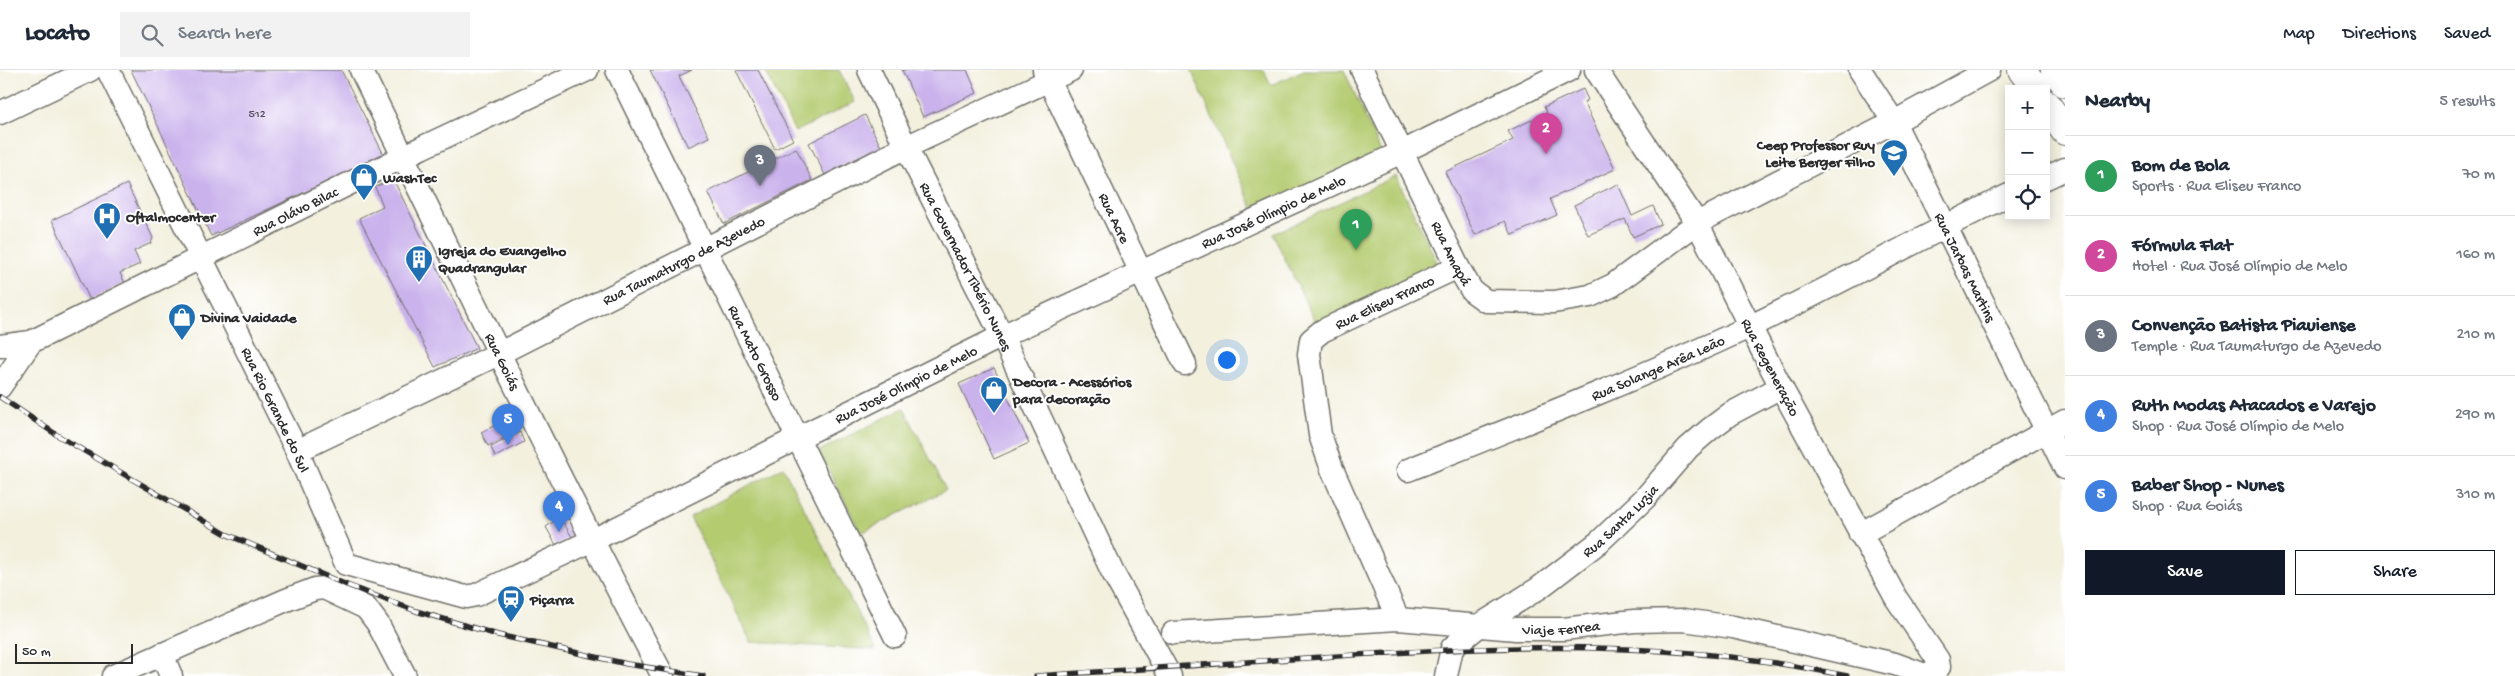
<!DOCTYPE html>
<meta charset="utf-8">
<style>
:root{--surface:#fff;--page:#f2f2f3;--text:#1f2937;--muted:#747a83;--line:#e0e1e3;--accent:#111827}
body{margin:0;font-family:"Gochi Hand",sans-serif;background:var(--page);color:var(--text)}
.controls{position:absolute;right:15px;top:15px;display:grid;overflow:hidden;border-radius:0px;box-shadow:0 2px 12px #0003}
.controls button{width:45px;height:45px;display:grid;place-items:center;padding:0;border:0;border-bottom:1px solid var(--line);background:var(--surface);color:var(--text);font:25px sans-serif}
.scale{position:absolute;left:15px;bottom:12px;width:118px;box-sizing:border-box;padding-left:5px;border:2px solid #2b2b2b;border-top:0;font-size:14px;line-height:18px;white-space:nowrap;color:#2b2b2b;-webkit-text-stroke:4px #fff;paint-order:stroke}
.you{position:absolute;left:1226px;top:289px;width:18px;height:18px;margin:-12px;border:4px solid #fff;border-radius:50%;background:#1a73e8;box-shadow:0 0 0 8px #1a73e833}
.badge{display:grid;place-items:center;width:32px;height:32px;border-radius:50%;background:var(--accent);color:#fff;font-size:16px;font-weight:700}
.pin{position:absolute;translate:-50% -41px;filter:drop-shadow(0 1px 2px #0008)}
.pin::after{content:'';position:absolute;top:26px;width:18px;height:15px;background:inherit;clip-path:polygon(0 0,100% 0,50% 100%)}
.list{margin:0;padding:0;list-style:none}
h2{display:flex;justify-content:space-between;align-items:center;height:65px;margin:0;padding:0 20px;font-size:21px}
h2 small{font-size:16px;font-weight:400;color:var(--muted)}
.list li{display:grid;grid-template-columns:32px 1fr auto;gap:15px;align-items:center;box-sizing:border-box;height:80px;padding:0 20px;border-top:1px solid var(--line)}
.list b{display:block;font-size:19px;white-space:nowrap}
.list p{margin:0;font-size:16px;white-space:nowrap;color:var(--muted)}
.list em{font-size:16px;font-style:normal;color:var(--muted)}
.actions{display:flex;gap:10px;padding:15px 20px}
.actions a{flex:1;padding:11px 0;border:1px solid var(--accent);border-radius:0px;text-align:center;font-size:18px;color:var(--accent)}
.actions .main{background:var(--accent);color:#fff}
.icon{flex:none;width:28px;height:28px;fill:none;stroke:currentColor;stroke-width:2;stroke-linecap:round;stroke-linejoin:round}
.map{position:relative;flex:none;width:2065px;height:606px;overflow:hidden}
header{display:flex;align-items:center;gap:30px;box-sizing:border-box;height:70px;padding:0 25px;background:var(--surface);border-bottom:1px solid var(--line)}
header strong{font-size:24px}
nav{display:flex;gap:28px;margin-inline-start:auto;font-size:18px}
.search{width:350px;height:45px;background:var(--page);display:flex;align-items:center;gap:12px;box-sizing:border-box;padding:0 18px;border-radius:0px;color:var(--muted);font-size:19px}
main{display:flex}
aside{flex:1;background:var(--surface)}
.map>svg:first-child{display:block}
.green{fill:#b4cb70;stroke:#707b4e}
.building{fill:#cab2ec}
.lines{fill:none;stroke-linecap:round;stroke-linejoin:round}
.minor-casing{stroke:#71706a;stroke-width:25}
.major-casing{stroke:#71706a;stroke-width:30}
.minor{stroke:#fff;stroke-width:22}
.major{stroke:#fff;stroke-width:28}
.rail-casing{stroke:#2b2b2b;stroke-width:5.5}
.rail{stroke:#fff;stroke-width:4;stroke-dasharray:11;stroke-linecap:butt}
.labels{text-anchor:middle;stroke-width:4;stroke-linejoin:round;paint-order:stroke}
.number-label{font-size:12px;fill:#534d5b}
.poi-label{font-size:15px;font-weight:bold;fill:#2b2b2b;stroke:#fff;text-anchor:start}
.street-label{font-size:15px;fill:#2b2b2b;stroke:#fff}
</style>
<header>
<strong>Locato</strong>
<div class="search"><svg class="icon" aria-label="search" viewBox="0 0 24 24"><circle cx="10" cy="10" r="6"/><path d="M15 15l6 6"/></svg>Search here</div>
<nav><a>Map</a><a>Directions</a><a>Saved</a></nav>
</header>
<main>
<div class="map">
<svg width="2065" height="606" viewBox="0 0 2065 606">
<rect width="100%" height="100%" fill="#fff"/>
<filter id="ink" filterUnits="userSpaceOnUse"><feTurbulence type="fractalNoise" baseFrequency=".02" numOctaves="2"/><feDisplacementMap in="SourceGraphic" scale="10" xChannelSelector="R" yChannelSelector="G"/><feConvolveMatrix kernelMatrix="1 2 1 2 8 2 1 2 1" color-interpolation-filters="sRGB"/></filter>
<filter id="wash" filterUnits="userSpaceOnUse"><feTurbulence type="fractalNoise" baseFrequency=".0096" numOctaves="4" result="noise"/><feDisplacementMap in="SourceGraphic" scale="20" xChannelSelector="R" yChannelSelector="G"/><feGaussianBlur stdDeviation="1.12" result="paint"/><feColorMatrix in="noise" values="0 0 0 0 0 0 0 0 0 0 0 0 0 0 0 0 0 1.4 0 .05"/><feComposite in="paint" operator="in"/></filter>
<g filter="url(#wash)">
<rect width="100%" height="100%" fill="#f3f0de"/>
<path class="green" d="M765,0H839L855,32L795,62Z
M1191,0H1264L1271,15L1304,0H1344L1382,84L1254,141Z
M1396,106L1439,196L1316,254L1273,164Z
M904,338L946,420L861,463L819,381Z
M783,397L876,580L751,572L690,447Z"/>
<g id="blocks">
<path class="building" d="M131,0H341L384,85L211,166Z
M650,0H692L679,6L709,67L688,77Z
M736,0H758L793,70L775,79Z
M902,0H967L977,23L923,47Z
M1583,19L1588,30L1584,32L1615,99L1550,129L1557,145L1512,165L1505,151L1475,165L1445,102L1513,70L1508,61L1547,43L1544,37Z
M865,45L881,77L825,105L809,73Z
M796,78L812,110L724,154L708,122Z
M393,109L477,278L435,297L359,148L383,136L375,117Z
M127,114L153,168L151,173L134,181L140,194L120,203L125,213L90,230L52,150Z
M1618,114L1632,146L1653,136L1661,154L1633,167L1625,149L1588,165L1574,135Z
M994,298L1029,373L994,389L959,314Z
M511,348L518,361L488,376L481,362Z
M520,362L524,372L495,387L491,377Z
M560,447L572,467L556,475L546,457Z"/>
</g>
</g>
<g filter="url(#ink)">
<use href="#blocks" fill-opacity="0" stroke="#71706a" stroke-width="1"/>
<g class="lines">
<g class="minor-casing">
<g id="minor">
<path id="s1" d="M108,0L297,381L346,494L466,527L476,525L591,471L1002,266L1402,82L1569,0"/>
<path id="s2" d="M361,0C460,203 557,406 663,606"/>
<path id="s3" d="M617,0L895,566"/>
<path id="s4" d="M869,0L906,77L1002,266L1112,501L1170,606"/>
<path id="s5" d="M1044,0L1185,294"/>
<path id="s6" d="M1362,0L1458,197L1472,221L1486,231L1554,232L1590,226L1613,215L1697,153L1894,52L1989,0"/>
<path id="s7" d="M1860,0L1894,52L2065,398"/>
<path d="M0,43L90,0"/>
<path d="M2046,108L2065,99"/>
<path id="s8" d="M0,276L31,272L421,78L587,0"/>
<path d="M0,317L31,272"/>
<path id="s9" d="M297,381L498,284L906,77L1071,0"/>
<path id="s10" d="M1408,400C1523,354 1638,309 1749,257C1837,215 1921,167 2009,125"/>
<path d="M1860,464L2065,351"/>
<path id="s11" d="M1398,549L1332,399L1320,365L1309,284L1311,270L1322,261L1458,197"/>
<path id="s12" d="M1173,563L1398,549L1516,559H1563L1634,551L1684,550L1733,557L1895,594L1925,605L1935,601L1939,597L1938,590L1896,528L1781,317L1697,153L1596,0"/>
<path d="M162,584L171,606"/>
<path d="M113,606L286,530L315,519L324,518L366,538L378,554L405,606"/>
<path id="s13" d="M1446,606L1452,578L1480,555L1539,518L1599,472L1645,428L1688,378L1710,359L1730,344L1781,317"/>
</g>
</g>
<g class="major-casing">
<path id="major" d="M2022,0L2036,19
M2055,0L2065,13
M2046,34L2065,61"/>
</g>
<use href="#minor" class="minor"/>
<use href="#major" class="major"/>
<g class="rail-casing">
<path id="rail" d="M0,327L57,365L226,464L347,515L416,541L498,565L627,594L703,606
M1036,606C1132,599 1227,593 1322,587C1500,575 1671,568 1847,606"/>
</g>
<use href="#rail" class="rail"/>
</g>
</g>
<defs>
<g id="school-pin" transform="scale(1.4375)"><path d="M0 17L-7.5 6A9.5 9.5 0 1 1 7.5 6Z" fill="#1f6fb2" stroke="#fff"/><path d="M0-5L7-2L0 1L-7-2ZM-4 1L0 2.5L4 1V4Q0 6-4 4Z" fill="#fff"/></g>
<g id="shop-pin" transform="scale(1.4375)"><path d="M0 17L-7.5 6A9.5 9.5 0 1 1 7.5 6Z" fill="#1f6fb2" stroke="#fff"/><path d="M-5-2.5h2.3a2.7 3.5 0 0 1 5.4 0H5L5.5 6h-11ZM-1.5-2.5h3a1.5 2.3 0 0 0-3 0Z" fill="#fff"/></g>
<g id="hospital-pin" transform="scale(1.4375)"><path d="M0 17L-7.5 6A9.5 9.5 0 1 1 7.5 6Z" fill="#1f6fb2" stroke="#fff"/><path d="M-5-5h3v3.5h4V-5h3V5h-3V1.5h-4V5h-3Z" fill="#fff"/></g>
<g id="building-pin" transform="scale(1.4375)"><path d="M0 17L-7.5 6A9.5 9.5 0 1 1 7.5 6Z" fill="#1f6fb2" stroke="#fff"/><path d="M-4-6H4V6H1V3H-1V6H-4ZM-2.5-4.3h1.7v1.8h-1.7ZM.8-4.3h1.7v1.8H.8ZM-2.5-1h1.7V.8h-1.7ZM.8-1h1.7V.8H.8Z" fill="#fff"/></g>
<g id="station-pin" transform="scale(1.4375)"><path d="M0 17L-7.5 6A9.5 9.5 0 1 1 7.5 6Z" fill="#1f6fb2" stroke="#fff"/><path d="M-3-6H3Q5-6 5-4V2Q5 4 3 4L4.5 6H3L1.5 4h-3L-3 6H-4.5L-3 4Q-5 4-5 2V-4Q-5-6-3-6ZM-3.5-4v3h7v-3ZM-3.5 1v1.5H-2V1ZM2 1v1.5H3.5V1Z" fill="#fff"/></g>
</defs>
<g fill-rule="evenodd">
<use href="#school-pin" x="1894" y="83"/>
<use href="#shop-pin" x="364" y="107"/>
<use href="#hospital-pin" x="107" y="146"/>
<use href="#building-pin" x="419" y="189"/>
<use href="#shop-pin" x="182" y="247"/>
<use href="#shop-pin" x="994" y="320"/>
<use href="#station-pin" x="511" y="529"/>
</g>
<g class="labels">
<g class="number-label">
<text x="257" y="47">512</text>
</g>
<g class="poi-label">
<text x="1875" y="79" text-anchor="end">Ceep Professor Ruy<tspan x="1875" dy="17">Leite Berger Filho</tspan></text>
<text x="383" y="112">WashTec</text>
<text x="126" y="151">Oftalmocenter</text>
<text x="438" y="185">Igreja do Evangelho<tspan x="438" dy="17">Quadrangular</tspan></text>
<text x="201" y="252">Divina Vaidade</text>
<text x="1013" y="316">Decora - Acessórios<tspan x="1013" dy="17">para decoração</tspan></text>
<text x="530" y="534">Piçarra</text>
</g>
<g class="street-label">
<text dy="5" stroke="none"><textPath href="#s8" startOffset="326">Rua Olávo Bilac</textPath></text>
<text dy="5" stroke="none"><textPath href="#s1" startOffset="1568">Rua José Olímpio de Melo</textPath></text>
<text dy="5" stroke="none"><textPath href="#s5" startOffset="164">Rua Acre</textPath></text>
<text dy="5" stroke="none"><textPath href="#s6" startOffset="204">Rua Amapá</textPath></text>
<text dy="5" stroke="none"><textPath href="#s9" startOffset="431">Rua Taumaturgo de Azevedo</textPath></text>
<text dy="5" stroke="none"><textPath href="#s4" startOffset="219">Rua Governador Tibério Nunes</textPath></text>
<text dy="5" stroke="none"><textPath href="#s7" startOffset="224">Rua Jarbas Martins</textPath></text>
<text dy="5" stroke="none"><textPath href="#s11" startOffset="379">Rua Eliseu Franco</textPath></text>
<text dy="5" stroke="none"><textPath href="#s3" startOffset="315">Rua Mato Grosso</textPath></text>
<text dy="5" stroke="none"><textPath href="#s2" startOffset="324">Rua Goiás</textPath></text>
<text dy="5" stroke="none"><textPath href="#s10" startOffset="270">Rua Solange Arêa Leão</textPath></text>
<text transform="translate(1771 297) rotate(62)" y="5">Rua Regeneração</text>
<text dy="5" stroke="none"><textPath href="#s1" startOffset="1162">Rua José Olímpio de Melo</textPath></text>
<text dy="5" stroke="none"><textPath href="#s1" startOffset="379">Rua Rio Grande do Sul</textPath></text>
<text dy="5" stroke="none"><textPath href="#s13" startOffset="240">Rua Santa Luzia</textPath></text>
<text dy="5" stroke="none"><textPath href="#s12" startOffset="389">Viaje Ferrea</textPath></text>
</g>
</g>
</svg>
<div class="controls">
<button>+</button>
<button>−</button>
<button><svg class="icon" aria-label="locate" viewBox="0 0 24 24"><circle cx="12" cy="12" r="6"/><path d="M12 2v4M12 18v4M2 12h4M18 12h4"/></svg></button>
</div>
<div class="scale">50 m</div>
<div class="you"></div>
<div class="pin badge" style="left:1356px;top:180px;background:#2e9e5b">1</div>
<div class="pin badge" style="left:1546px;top:84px;background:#d1479c">2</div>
<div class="pin badge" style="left:760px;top:116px;background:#6b7280">3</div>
<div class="pin badge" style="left:559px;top:462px;background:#3f7fe0">4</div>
<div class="pin badge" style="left:508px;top:375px;background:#3f7fe0">5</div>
</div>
<aside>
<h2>Nearby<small>5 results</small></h2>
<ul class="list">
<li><span class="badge" style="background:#2e9e5b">1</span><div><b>Bom de Bola</b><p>Sports · Rua Eliseu Franco</p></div><em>70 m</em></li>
<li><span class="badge" style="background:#d1479c">2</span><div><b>Fórmula Flat</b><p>Hotel · Rua José Olímpio de Melo</p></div><em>160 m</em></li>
<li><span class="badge" style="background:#6b7280">3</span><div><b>Convenção Batista Piauiense</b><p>Temple · Rua Taumaturgo de Azevedo</p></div><em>210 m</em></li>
<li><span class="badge" style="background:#3f7fe0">4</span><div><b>Ruth Modas Atacados e Varejo</b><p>Shop · Rua José Olímpio de Melo</p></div><em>290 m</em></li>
<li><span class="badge" style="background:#3f7fe0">5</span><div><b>Baber Shop - Nunes</b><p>Shop · Rua Goiás</p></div><em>310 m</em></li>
</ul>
<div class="actions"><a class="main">Save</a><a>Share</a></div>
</aside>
</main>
